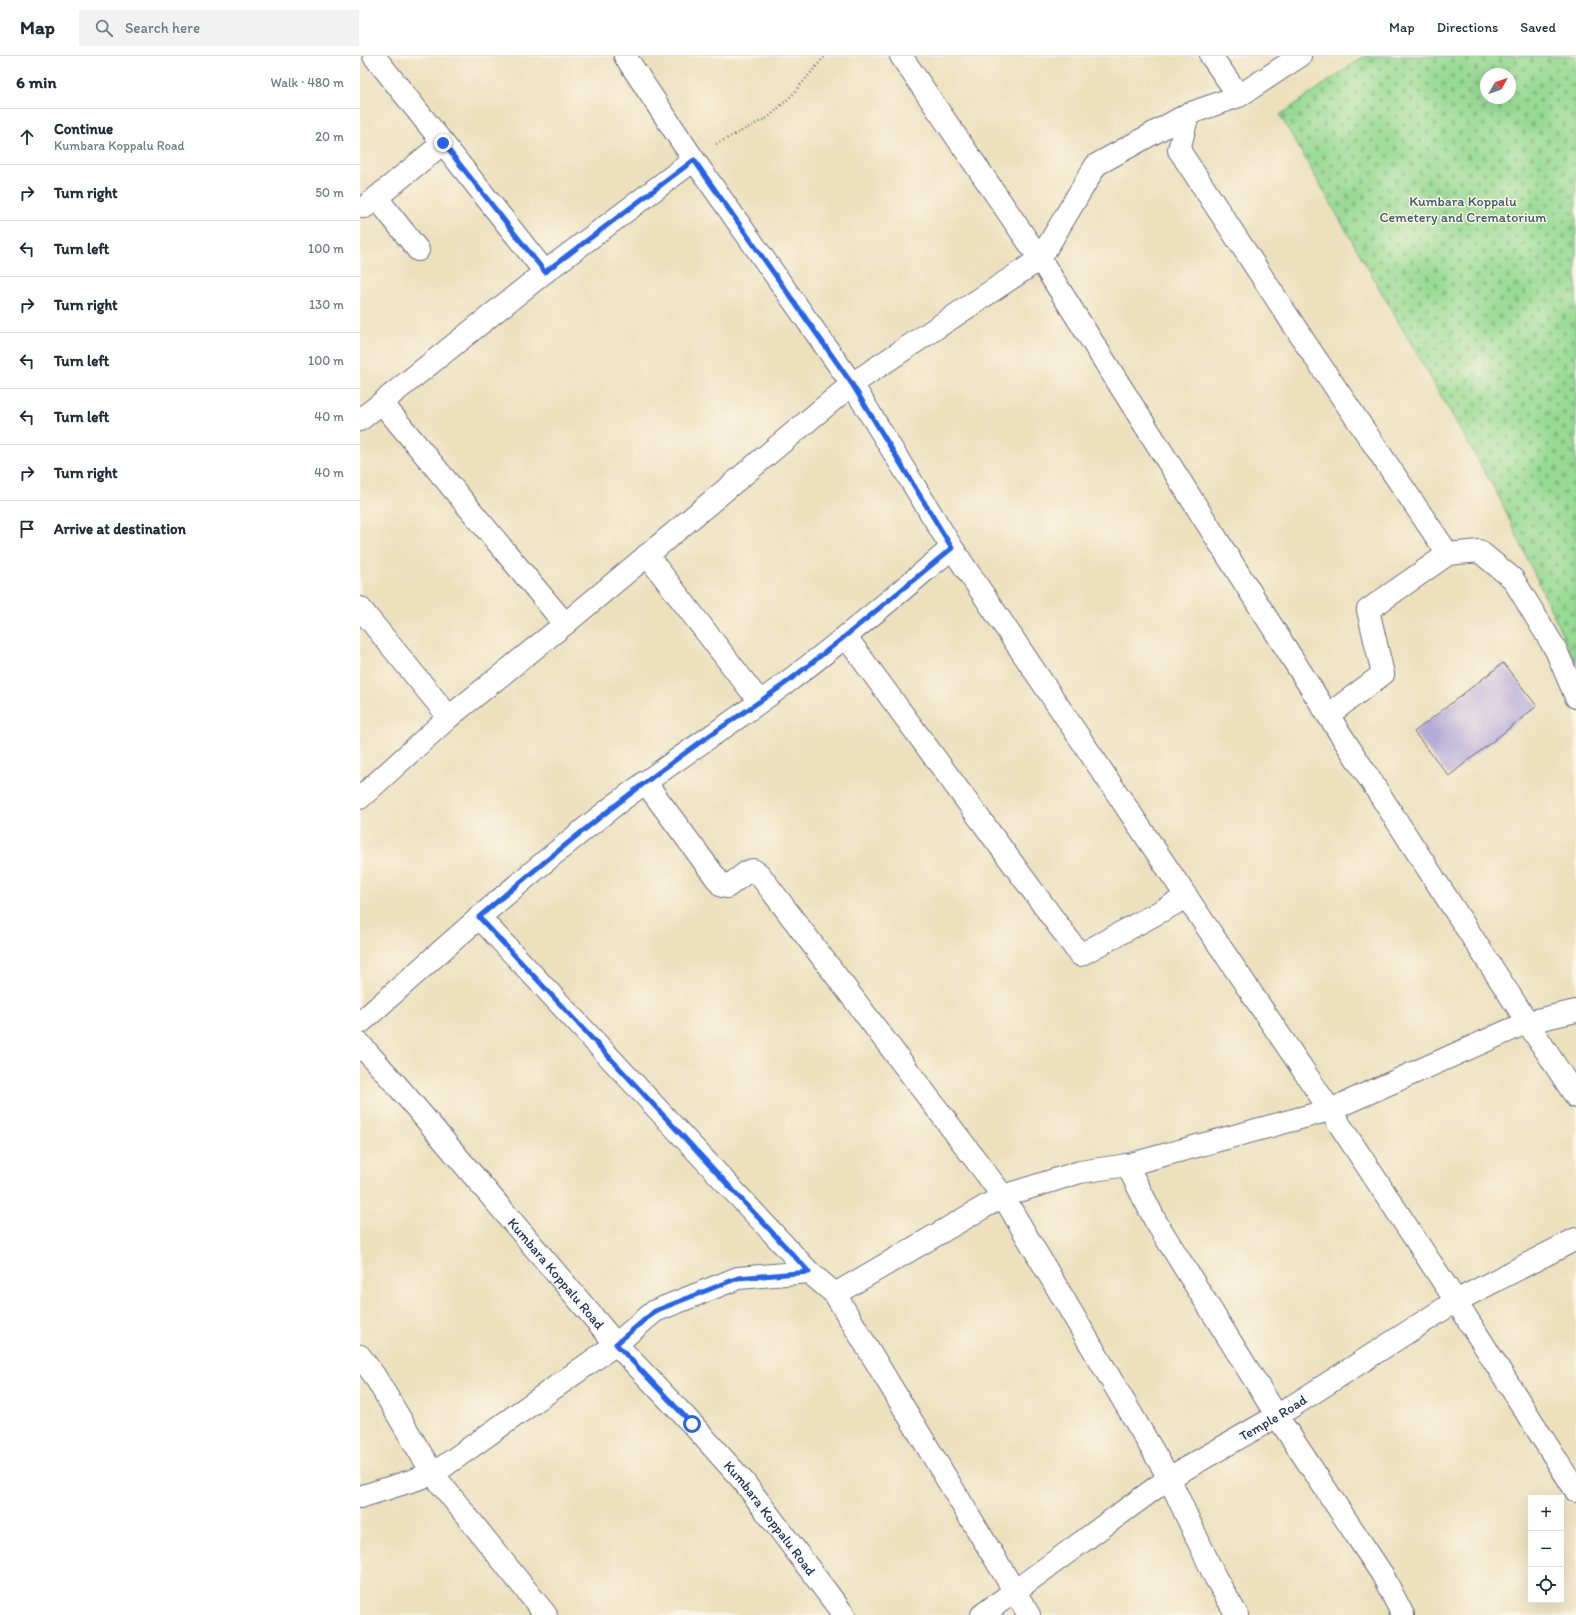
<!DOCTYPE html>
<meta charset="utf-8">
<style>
:root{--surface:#fff;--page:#f2f2f3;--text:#1f2937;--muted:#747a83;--line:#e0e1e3}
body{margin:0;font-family:Itim,sans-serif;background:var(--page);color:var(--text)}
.controls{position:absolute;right:12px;bottom:12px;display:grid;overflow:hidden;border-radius:0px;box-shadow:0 4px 16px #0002}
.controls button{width:36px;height:36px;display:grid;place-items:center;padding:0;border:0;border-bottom:1px solid var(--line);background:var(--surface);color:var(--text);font:20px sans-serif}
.compass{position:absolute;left:1120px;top:12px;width:36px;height:36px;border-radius:50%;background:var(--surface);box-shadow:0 4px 16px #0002;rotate:50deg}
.stop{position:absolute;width:12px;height:12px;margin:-9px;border:3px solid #2563eb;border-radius:50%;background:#fff}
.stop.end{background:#2563eb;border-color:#fff;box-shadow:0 1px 4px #0008}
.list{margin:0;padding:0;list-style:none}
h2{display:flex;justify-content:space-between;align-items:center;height:52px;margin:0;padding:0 16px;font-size:17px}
h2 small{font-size:13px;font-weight:400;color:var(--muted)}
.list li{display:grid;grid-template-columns:26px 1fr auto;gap:12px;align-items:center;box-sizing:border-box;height:56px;padding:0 16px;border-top:1px solid var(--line)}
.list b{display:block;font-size:15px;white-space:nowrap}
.list p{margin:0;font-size:13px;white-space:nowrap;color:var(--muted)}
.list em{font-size:13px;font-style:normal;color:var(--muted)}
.icon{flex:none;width:22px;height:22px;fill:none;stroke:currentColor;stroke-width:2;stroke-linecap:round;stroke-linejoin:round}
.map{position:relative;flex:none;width:1216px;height:1559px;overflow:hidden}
header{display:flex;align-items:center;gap:24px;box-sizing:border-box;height:56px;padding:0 20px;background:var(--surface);border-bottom:1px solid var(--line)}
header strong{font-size:19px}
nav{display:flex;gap:22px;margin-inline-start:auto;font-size:14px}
.search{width:280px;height:36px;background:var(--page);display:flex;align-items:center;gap:10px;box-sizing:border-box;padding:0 14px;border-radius:0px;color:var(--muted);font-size:15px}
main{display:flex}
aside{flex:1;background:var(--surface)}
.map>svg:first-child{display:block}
.cemetery{fill:url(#cemetery-stones);stroke:#588478;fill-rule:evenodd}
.building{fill:#b5abd9}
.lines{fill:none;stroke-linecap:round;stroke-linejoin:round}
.minor-casing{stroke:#646d7f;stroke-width:24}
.tertiary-casing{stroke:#646d7f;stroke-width:24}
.path{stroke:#646d7f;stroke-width:2.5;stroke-dasharray:1 3;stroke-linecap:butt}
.minor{stroke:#fff;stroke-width:22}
.tertiary{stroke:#fff;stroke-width:22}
.route{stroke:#2563eb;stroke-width:5}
.labels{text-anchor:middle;stroke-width:3;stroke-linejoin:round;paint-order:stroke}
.park-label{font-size:14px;fill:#3a5a6b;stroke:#fcf5e5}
.street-label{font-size:14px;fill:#1b2f5e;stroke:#fcf5e5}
</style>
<header>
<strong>Map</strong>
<div class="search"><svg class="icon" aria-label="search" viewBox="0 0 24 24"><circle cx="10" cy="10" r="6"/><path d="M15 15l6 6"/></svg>Search here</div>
<nav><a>Map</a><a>Directions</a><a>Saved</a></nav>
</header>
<main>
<aside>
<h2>6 min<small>Walk · 480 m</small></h2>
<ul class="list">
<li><svg class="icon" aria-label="ahead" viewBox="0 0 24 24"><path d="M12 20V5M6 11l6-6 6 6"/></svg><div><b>Continue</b><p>Kumbara Koppalu Road</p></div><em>20 m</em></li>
<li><svg class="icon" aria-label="right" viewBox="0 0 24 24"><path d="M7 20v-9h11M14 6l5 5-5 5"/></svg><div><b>Turn right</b></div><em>50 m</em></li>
<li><svg class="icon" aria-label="left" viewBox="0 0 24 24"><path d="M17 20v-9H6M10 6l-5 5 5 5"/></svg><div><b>Turn left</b></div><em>100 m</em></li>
<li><svg class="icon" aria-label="right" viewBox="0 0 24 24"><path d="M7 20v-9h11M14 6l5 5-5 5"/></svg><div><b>Turn right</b></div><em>130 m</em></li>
<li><svg class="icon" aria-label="left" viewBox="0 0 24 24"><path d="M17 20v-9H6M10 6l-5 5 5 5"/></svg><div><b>Turn left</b></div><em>100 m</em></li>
<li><svg class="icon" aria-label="left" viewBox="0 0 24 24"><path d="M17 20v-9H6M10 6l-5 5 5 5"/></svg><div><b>Turn left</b></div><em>40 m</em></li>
<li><svg class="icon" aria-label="right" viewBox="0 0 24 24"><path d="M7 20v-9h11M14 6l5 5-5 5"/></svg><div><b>Turn right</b></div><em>40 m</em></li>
<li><svg class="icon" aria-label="arrive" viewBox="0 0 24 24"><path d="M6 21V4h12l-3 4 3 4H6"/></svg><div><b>Arrive at destination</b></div></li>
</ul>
</aside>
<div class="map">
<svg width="1216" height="1559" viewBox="0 0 1216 1559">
<defs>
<pattern id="cemetery-stones" width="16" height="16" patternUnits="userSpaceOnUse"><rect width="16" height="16" fill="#96da93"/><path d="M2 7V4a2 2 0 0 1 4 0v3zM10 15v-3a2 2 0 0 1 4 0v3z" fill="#81bb81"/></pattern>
</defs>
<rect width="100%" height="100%" fill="#fcf5e5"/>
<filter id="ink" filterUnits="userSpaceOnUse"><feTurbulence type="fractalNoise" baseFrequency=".025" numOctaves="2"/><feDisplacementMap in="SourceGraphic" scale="8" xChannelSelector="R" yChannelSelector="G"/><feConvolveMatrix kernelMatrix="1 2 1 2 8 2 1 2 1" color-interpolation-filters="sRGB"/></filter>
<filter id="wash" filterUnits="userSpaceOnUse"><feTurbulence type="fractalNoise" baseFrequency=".012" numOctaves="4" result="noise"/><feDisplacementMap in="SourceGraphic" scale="16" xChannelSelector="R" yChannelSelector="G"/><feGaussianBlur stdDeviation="0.9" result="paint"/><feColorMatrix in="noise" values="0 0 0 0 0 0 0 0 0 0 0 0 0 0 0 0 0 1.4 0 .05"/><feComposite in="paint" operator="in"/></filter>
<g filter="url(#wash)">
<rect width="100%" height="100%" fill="#ece0bd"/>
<path class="cemetery" d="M1004,0H1216V608L1139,441L920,59ZM1126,18H1150V42H1126Z"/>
<g id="blocks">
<path class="building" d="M1143,607L1177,650L1089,720L1054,676Z"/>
</g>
</g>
<g filter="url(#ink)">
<use href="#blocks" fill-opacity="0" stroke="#646d7f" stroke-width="1"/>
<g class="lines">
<g class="minor-casing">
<g id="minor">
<path d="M14,0L185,216"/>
<path d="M265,0L334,104L492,328L592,492L970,1054L1096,1245L1216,1435"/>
<path d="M541,0L680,203L968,659L1216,1041"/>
<path d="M851,0L879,40"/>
<path d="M828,58L819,94L950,294L1088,498L1008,554L1023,618L968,659"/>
<path d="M17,142L58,194"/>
<path d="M5,151L83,87"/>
<path d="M22,347L205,568"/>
<path d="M0,364L185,216L334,104"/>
<path d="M1088,498L1119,495L1153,523L1196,594L1216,641"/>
<path d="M287,499L399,645"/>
<path d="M0,552L89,661"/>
<path d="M486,581L720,899L827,841"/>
<path d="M285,726L362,830L367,831L387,816L393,814L399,818L643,1140L809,1422L855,1521L877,1559"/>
<path d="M0,742L89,661L205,568L492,328L680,203L736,109L828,58L879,40L940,0"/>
<path d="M119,861L449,1216L475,1238L669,1559"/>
<path d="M0,967C81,895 161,823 246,756C304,710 367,671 426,627C483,585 537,538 592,492"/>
<path d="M767,1109L796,1166L917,1360L1022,1518L1043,1559"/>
<path d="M475,1238L643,1140L720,1116L767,1109L970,1054L1168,966L1216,955"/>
<path d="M0,1300L14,1319L73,1418L186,1559"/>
<path d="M0,1441L73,1418L256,1288L295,1255L378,1222L449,1216"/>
<path id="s1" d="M622,1559L809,1422L917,1360L1096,1245L1216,1183"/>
</g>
</g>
<g class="tertiary-casing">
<g id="tertiary">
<path id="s2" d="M0,988L41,1034L256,1288L332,1368L384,1426L484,1559"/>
</g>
</g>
<path class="path" d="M356,88L409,61L434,37L465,0"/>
<use href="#minor" class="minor"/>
<use href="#tertiary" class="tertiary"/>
</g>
</g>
<g class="lines" filter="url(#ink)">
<path class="route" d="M83,87L185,216L334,104L492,328L592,492C537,537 484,583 427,626C395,650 360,671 328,695C255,747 187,803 119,861L449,1216L378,1222L295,1255L256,1288L332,1368"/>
</g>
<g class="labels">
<g class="park-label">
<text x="1103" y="150">Kumbara Koppalu<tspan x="1103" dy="16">Cemetery and Crematorium</tspan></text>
</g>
<g class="street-label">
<text dy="5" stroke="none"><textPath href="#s2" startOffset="302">Kumbara Koppalu Road</textPath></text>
<text dy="5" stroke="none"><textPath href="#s1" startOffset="352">Temple Road</textPath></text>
<text dy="5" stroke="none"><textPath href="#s2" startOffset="627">Kumbara Koppalu Road</textPath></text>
</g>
</g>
</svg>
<div class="controls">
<button>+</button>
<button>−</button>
<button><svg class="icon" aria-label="locate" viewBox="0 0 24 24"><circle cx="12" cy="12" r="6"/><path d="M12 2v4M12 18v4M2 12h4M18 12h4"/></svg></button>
</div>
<svg class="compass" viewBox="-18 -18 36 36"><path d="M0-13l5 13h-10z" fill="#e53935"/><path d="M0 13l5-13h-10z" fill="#747a83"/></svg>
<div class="stop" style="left:332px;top:1368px"></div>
<div class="stop end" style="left:83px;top:87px"></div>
</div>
</main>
